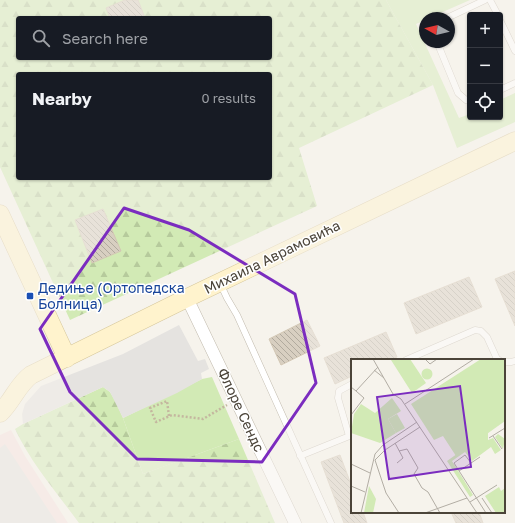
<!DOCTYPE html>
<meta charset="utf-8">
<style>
:root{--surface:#171b24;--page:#242831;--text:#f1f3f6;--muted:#9ea1a6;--line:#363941}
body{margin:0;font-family:"Golos Text",sans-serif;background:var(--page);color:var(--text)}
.controls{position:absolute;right:12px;top:12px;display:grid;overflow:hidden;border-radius:4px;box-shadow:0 1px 3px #0004}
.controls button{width:36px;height:36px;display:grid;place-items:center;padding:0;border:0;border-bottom:1px solid var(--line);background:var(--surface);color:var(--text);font:20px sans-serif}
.compass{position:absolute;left:419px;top:12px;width:36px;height:36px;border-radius:50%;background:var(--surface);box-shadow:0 1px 3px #0004;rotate:278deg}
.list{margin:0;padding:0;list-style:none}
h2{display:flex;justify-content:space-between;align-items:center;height:52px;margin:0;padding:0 16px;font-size:17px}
h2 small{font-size:13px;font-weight:400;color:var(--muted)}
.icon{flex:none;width:22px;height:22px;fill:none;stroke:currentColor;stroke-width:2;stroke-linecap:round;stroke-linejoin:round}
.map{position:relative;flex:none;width:515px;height:523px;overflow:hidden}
.search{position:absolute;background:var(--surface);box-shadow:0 1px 3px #0004;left:16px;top:16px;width:256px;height:44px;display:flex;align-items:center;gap:10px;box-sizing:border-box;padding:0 14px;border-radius:4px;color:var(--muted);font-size:15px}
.panel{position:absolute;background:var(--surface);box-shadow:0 1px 3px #0004;left:16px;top:72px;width:256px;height:108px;border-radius:4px}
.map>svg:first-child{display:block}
.medical{fill:#f6e3e0}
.green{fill:#d2eab5}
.forest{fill:url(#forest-firs);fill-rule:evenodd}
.parking{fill:#e5e3e0}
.building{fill:url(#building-back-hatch);stroke:#d3c7b4}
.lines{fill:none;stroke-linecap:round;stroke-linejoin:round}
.lane-casing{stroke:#c2bbae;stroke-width:7}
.street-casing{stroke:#c2bbae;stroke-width:13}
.secondary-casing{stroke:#d6c79b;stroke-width:19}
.path{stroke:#c4b79f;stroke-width:2.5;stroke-dasharray:2 2;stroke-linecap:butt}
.lane{stroke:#fff;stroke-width:6}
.street{stroke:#fff;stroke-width:12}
.secondary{stroke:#fff3cd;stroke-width:18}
.marked{fill:none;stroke:#7b2cbf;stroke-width:3;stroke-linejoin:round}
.transit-dot{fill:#1a4fb4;stroke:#fff;stroke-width:1.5}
.labels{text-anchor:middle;stroke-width:3;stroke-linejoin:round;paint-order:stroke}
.street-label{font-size:14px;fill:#4b4439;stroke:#fff}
.transit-label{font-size:14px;fill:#164399;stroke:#fff;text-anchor:start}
.inset-road{fill:none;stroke:#b2ada4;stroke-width:1}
.view{fill:#7b2cbf;fill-opacity:0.15;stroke:#7b2cbf;stroke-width:2}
.inset-edge{fill:none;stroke:#4b4439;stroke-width:2}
</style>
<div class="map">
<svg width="515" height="523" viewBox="0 0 515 523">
<defs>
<pattern id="forest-firs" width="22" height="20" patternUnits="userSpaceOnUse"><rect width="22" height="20" fill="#d2eab5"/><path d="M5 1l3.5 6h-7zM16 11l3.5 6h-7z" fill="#b6ca9c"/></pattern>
<pattern id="building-back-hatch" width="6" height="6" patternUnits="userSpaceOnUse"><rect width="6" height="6" fill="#d8cfc1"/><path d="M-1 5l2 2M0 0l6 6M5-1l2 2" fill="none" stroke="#b1aa9e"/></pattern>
</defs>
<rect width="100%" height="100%" fill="#f6f3ec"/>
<path class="medical" d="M11,430L25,456L68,523H0V435Z"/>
<path class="green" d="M386,0H470L429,18H425V20L416,24L459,118L470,114V117H500V100L515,93V122L457,148L433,85Z
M212,377L239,439L143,474L123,418L202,379Z"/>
<path class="forest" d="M0,0H386L433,85L299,148L317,206L70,320L0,167ZM18,18H270V58H18ZM18,74H270V178H18Z
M103,387L110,392L115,400L123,418L143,474L239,439L275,523H79C57,493 31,463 15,429L23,424Z"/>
<path class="parking" d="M179,325L198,361L205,359L209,369L201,373L202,379L177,393L123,418L110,392L103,387L23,424L22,414L25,404L41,386L123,354Z
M5,444L57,523H0V448Z"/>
<path class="building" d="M125,0H138L145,18H110L106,8Z
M103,209L121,251L92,263L75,220Z
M515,271V326L495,279Z
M469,277L482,307L416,334L404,303Z
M307,320L320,346L281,365L269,339Z
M386,332L397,357L389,360H352V376L335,384L324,358Z
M340,455L352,487V512H363L367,523H344L321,462Z
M451,512H479L483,523H456Z"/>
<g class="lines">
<g class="lane-casing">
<path id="lane" d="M490,0L498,15
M447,18L485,0
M500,20L515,51
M437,42L458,93L466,100L470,101
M500,90L515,83
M220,283L227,298L237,315L331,523
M406,360L475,330L481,331L487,337L497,359L499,360
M504,362H511L515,361
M349,436L338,398L339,391L352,384
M300,456L352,435"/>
</g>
<g class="street-casing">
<path id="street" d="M187,298L295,523"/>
</g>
<g class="secondary-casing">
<path id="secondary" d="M0,214L67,358
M0,413C12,402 18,384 31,375L187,298L515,141"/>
</g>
<path class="path" d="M169,416L167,401L150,408L156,422L172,415L203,419L227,405"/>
<use href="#lane" class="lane"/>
<use href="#street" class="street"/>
<use href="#secondary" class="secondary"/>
</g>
<path d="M0 0H515V523H0ZM124,208L189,230L295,294L316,383L262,462L137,459L70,392L40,329Z" fill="#f6f3ec" fill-opacity=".55" fill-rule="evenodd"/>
<path class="marked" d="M124,208L189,230L295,294L316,383L262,462L137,459L70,392L40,329Z"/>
<rect class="transit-dot" x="26" y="292" width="8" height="8" rx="2"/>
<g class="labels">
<g class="street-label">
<text transform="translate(272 257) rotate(-26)" y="5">Михаила Аврамовића</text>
<text transform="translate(241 410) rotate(65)" y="5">Флоре Сендс</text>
</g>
<g class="transit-label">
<text x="38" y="293">Дедиње (Ортопедска<tspan x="38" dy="16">Болница)</tspan></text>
</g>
</g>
<g transform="translate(351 359)">
<rect width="154" height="154" fill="#f6f3ec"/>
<path d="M59,0L75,24L61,34L40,1ZM70.5 15a5.5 5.5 0 1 1 11 0a5.5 5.5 0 1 1-11 0ZM46,55L54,69L45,74L37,60ZM137,73V81L142,79L150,91L144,95L140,88L121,102L114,93L101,102L122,136L119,138L96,102ZM147,75L154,80L152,90L144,78ZM18,127L25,140L22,154H13ZM148,128L150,132L154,129V154H145L134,137Z" fill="#d2eab5"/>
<path d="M130,0H154V62L105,97L92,77L83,81L60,45ZM41,39L50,52L37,60L45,74L29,84L0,74L3,55L10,45L24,54Z" fill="#d2eab5"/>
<path class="inset-road" d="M22,0L42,35L50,40L126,154M74,0L79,5L86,0M23,11L33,19M0,28L5,32L27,8M54,45L123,0M0,56L13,39L5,32M142,77L151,90M138,79L154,69M44,84L52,99L46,104M48,92L56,90L67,109L63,115L71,129L77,133L89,154M120,104L114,96L103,104L135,154M0,105L19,114M108,112L129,98M0,127L14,133M131,139L141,154M119,143L146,126M10,154L24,95L32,86L66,63M48,154L35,134L24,101L34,91L69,68M74,154L116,139"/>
<path class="view" d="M109,27L120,108L38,120L26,38Z"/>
<rect width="154" height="154" class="inset-edge"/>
</g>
</svg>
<div class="controls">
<button>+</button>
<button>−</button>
<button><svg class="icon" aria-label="locate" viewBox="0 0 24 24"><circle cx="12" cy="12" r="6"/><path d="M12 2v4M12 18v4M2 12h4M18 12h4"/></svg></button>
</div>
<svg class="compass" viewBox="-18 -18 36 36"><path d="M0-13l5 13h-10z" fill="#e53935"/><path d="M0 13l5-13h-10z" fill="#9ea1a6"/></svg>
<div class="search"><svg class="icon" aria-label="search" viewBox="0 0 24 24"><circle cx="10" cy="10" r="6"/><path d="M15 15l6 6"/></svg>Search here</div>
<section class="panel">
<h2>Nearby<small>0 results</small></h2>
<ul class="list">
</ul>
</section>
</div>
